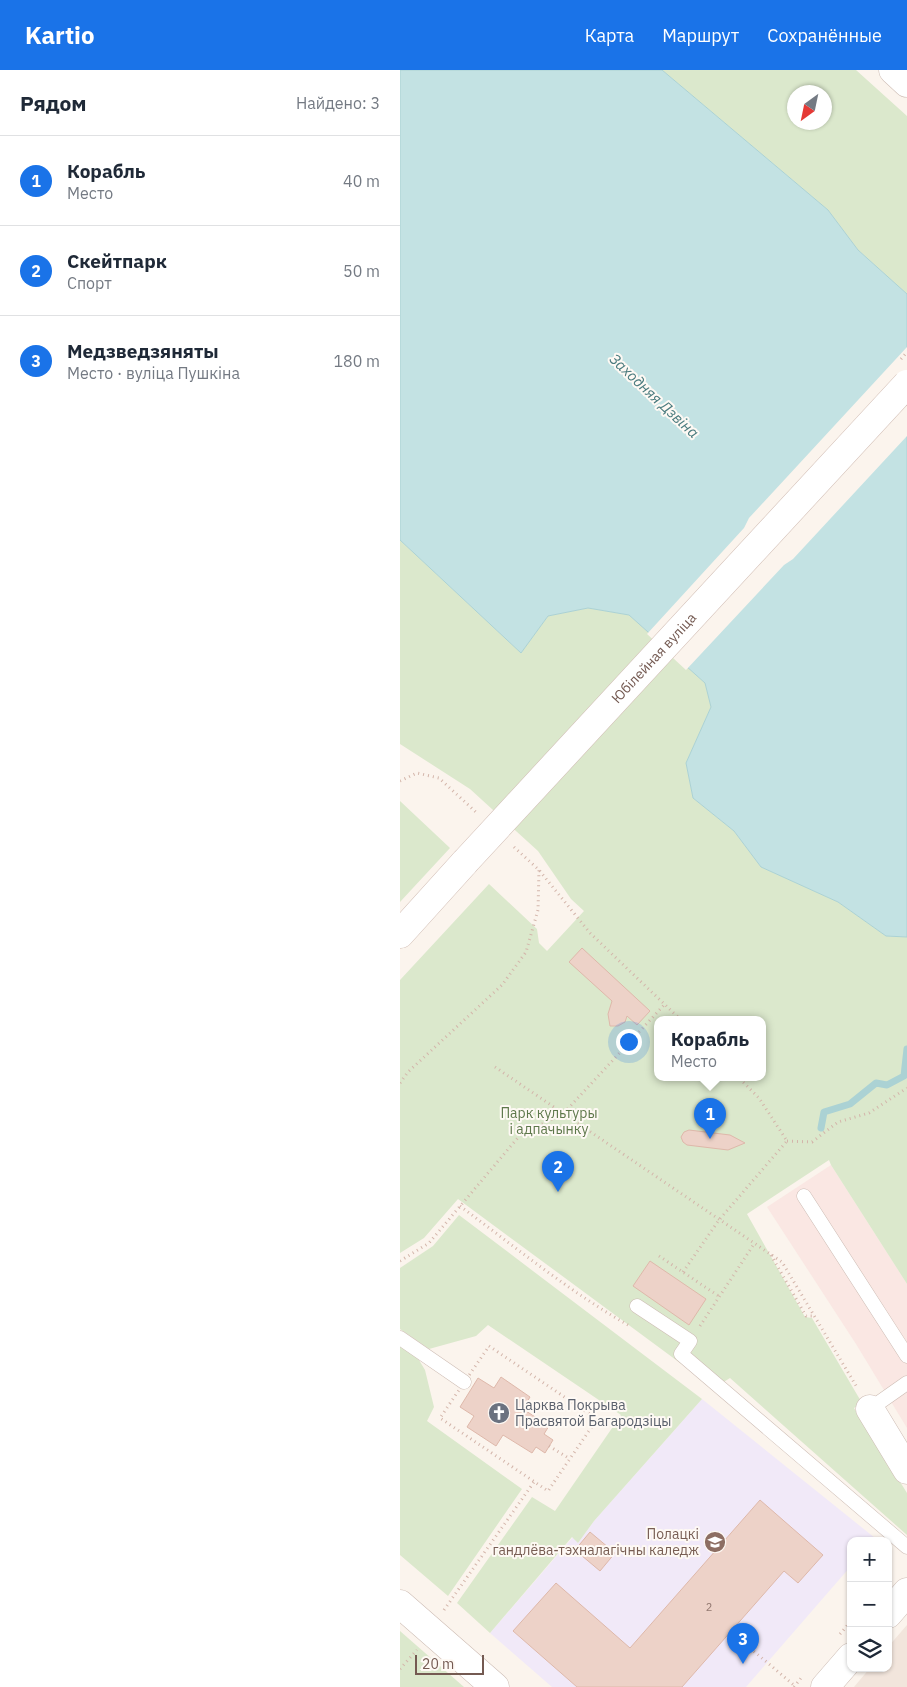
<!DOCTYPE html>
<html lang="ru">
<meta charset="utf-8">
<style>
:root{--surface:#fff;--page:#f2f2f3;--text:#1f2937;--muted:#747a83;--line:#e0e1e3;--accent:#1a73e8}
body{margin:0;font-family:"IBM Plex Sans",sans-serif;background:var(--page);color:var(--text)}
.controls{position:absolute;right:15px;bottom:15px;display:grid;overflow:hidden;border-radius:10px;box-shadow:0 1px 4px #0004}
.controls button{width:45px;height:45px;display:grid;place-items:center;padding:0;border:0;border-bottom:1px solid var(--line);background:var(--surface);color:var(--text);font:25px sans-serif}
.compass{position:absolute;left:387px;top:15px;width:45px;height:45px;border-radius:50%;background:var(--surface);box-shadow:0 1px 4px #0004;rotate:213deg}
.scale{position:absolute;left:15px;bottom:12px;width:69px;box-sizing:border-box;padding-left:5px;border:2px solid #745a52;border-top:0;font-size:14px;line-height:18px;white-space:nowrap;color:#745a52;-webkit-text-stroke:4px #fef9f4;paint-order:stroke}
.you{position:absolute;left:228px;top:971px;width:18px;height:18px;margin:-12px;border:4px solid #fff;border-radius:50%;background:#1a73e8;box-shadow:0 0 0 8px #1a73e833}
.badge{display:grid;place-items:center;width:32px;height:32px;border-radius:50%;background:var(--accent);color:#fff;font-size:16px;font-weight:700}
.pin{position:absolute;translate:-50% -41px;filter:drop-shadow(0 1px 2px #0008)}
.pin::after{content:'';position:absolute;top:26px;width:18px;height:15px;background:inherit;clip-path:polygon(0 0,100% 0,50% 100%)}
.popup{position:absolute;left:254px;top:946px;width:112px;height:65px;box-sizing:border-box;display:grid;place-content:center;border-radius:10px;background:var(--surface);filter:drop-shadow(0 1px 4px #0005);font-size:16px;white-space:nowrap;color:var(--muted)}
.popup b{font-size:19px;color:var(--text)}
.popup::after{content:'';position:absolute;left:50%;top:100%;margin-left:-10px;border:10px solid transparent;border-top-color:var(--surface)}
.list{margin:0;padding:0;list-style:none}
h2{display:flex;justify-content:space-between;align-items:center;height:65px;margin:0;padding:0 20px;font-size:21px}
h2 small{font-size:16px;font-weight:400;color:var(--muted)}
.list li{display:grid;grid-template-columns:32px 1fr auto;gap:15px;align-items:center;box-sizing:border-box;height:90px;padding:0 20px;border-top:1px solid var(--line)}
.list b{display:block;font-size:19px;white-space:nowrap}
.list p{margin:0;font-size:16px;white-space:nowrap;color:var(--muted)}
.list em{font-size:16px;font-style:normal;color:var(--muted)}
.icon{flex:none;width:28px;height:28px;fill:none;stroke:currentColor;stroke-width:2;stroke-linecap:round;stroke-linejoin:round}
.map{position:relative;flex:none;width:507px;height:1617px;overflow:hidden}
header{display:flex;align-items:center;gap:30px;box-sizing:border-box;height:70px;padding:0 25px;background:var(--accent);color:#fff}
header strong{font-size:24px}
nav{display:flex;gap:28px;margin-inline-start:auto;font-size:18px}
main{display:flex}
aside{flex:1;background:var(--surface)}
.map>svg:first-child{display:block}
.residential{fill:#f2e5dc}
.commercial{fill:#fae7e3}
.education{fill:#f1e9f8}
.green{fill:#dbe8cc;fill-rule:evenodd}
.water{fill:#c3e2e3;stroke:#abd2d4}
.pier{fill:#fbf4ed}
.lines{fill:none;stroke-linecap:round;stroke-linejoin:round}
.stream{stroke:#abd2d4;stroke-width:7}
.building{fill:#edd2c8;stroke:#deb8aa}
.service-casing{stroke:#cdbcb4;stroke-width:15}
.minor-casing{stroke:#cdbcb4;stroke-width:29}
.tertiary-casing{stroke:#cdbcb4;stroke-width:29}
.secondary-casing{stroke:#d1bdb4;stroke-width:29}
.path{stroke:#d3b5aa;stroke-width:3;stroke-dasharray:1 4;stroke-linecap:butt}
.service{stroke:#fff;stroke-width:14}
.minor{stroke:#fff;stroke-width:28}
.tertiary{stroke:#fff;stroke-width:28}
.secondary{stroke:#fff;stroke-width:28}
.secondary-bridge-casing{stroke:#d1bdb4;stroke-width:29;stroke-linecap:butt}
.path-bridge{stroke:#d3b5aa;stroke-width:3;stroke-dasharray:1 4;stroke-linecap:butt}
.secondary-bridge{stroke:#fff;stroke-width:28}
.labels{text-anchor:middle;stroke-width:4;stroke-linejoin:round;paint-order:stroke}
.number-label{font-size:11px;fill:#927870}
.street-label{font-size:14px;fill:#745a52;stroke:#fef9f4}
.park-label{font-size:14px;fill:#5e784b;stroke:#fef9f4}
.worship-label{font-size:14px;fill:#5b616d;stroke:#fef9f4;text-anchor:start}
.education-label{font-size:14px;fill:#785e54;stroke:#fef9f4;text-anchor:end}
.water-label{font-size:15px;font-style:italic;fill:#4a7b7e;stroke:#fef9f4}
</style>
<header>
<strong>Kartio</strong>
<nav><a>Карта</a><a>Маршрут</a><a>Сохранённые</a></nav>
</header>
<main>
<aside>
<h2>Рядом<small>Найдено: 3</small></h2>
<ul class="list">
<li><span class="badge">1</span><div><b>Корабль</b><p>Место</p></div><em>40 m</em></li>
<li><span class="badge">2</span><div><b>Скейтпарк</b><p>Спорт</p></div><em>50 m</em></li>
<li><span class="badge">3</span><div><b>Медзведзяняты</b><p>Место · вуліца Пушкіна</p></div><em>180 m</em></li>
</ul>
</aside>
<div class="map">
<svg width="507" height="1617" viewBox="0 0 507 1617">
<rect width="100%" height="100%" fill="#fbf4ed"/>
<path class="residential" d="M507,1555V1617H454L470,1598H488V1577Z"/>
<path class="commercial" d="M431,1095L507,1214V1358L456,1274L367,1137Z"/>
<path class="education" d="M302,1329L475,1468L473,1471H451V1496L346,1617H152L90,1563L173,1467L178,1473L194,1451Z"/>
<path class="green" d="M262,0H456L507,46V224L458,180L428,140ZM394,22H424V52H394Z
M0,470L121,583L148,546L188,538L229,545L305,613L311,637L286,693L293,728L334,761L361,797L438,832L486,866L507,867V1214L431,1095L429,1090L347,1144L405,1247L412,1248L462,1333L454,1338L507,1423V1465L330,1308L314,1318L58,1129L24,1168L0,1183V910L89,814L137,859L139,873L147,881L184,841L171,829L138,781L70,719L0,674ZM258,950H362V1008H258Z
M0,731L50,778L0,832Z
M59,1145L302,1329L194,1451L178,1473L172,1467L90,1563L57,1533L132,1427L155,1441L221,1345L88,1255L76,1266L29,1279L0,1259V1198L33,1176Z
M0,1274L16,1285L25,1300L34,1337L27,1351L122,1419L48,1526L0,1485Z
M0,1561L64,1617H0Z"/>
<path class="water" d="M0,0H262L428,140L458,180L507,224V867L486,866L438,832L361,797L334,761L293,728L286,693L311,637L305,613L229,545L188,538L148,546L121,583L0,470Z"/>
<path class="pier" d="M507,277V366L393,489L384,495L286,600L247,564L344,458L349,448Z"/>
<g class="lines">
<path class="stream" d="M421,1058L424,1042L450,1034L476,1013L487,1015L504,1006L507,979"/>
</g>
<path class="building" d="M182,878L250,941L237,955L227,946L225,952L218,956H210L208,944L212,931L169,892Z
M289,1060L330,1065L345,1073L328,1080L287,1075L283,1072L281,1067L284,1062Z
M250,1191L306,1229L289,1255L233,1216Z
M101,1307L130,1327L123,1339L149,1356L144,1364L153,1370L145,1383L136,1377L132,1383L103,1365L96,1376L67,1357L74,1346L60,1337L78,1308L94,1318Z
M360,1430L423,1485L398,1513L384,1501L282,1617H177L113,1561L156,1513L230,1578Z
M190,1462L215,1483L200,1501L175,1480Z"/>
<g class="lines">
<g class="service-casing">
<path id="service" d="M404,1126L507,1286
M237,1236L290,1271L281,1284L507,1477
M0,1268L64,1312
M470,1339L507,1313"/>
</g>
<g class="minor-casing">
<path id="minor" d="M493,0L507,13
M470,1339L507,1400
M488,1544L507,1522
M425,1617L451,1587"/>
</g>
<g class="tertiary-casing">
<path id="tertiary" d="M0,1534L95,1617"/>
</g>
<g class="secondary-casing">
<path id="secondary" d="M0,864L65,792"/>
</g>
<path class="path" d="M0,711L17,703L39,708L78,744
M114,777L139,800L190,863L281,950
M95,997L382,1192L458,1319
M0,1013L8,1002L102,915L126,882L138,840L139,800
M387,1071L412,1072L438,1052L469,1043L507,1018
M60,1136C114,1176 170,1222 228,1255
M371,1185L406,1246H414
M259,1186L320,1227
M0,1191L29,1173L121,1064L163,1044L265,934
M283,1202L319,1150L387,1071L359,1028L339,1008
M300,1256L354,1174
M89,1276L197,1349L148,1421L40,1348Z
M149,1376L170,1389
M44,1540L134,1412
M331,1562L395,1616
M440,1564L451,1551
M0,1599L17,1580
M394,1617L401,1608"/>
<use href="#service" class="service"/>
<use href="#minor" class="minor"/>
<use href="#tertiary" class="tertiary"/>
<use href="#secondary" class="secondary"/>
<g class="secondary-bridge-casing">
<g id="secondary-bridge">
<path id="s1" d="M65,792L507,314"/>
</g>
</g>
<path class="path-bridge" d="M501,289L507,282"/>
<use href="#secondary-bridge" class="secondary-bridge"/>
</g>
<defs>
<g id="church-disc" transform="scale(1.125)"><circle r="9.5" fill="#6b7280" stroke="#fef9f4"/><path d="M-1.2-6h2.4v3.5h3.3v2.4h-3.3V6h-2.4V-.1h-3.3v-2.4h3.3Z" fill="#fff"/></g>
<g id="university-disc" transform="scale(1.125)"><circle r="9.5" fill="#8d6e63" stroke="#fef9f4"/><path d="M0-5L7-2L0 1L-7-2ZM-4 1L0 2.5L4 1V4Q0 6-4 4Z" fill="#fff"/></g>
</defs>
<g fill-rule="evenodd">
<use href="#church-disc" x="99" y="1343"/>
<use href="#university-disc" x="315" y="1472"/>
</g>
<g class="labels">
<g class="number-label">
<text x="309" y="1541">2</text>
</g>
<g class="street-label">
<text dy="5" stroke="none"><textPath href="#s1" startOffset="278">Юбілейная вуліца</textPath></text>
</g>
<g class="park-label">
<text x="149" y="1048">Парк культуры<tspan x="149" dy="16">і адпачынку</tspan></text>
</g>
<g class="worship-label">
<text x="115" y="1340">Царква Покрыва<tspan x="115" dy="16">Прасвятой Багародзіцы</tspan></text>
</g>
<g class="education-label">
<text x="299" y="1469">Полацкі<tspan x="299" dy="16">гандлёва-тэхналагічны каледж</tspan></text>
</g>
<g class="water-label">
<text transform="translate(254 326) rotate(43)" y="5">Заходняя Дзвіна</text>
</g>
</g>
</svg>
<div class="controls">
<button>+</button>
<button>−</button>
<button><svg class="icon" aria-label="layers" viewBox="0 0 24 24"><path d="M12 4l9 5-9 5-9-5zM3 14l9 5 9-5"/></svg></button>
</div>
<svg class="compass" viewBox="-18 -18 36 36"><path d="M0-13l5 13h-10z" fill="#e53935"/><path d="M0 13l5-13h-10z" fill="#747a83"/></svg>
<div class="scale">20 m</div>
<div class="you"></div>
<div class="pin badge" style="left:310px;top:1069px">1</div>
<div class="popup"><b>Корабль</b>Место</div>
<div class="pin badge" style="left:158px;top:1122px">2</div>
<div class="pin badge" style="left:343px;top:1594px">3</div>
</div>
</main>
